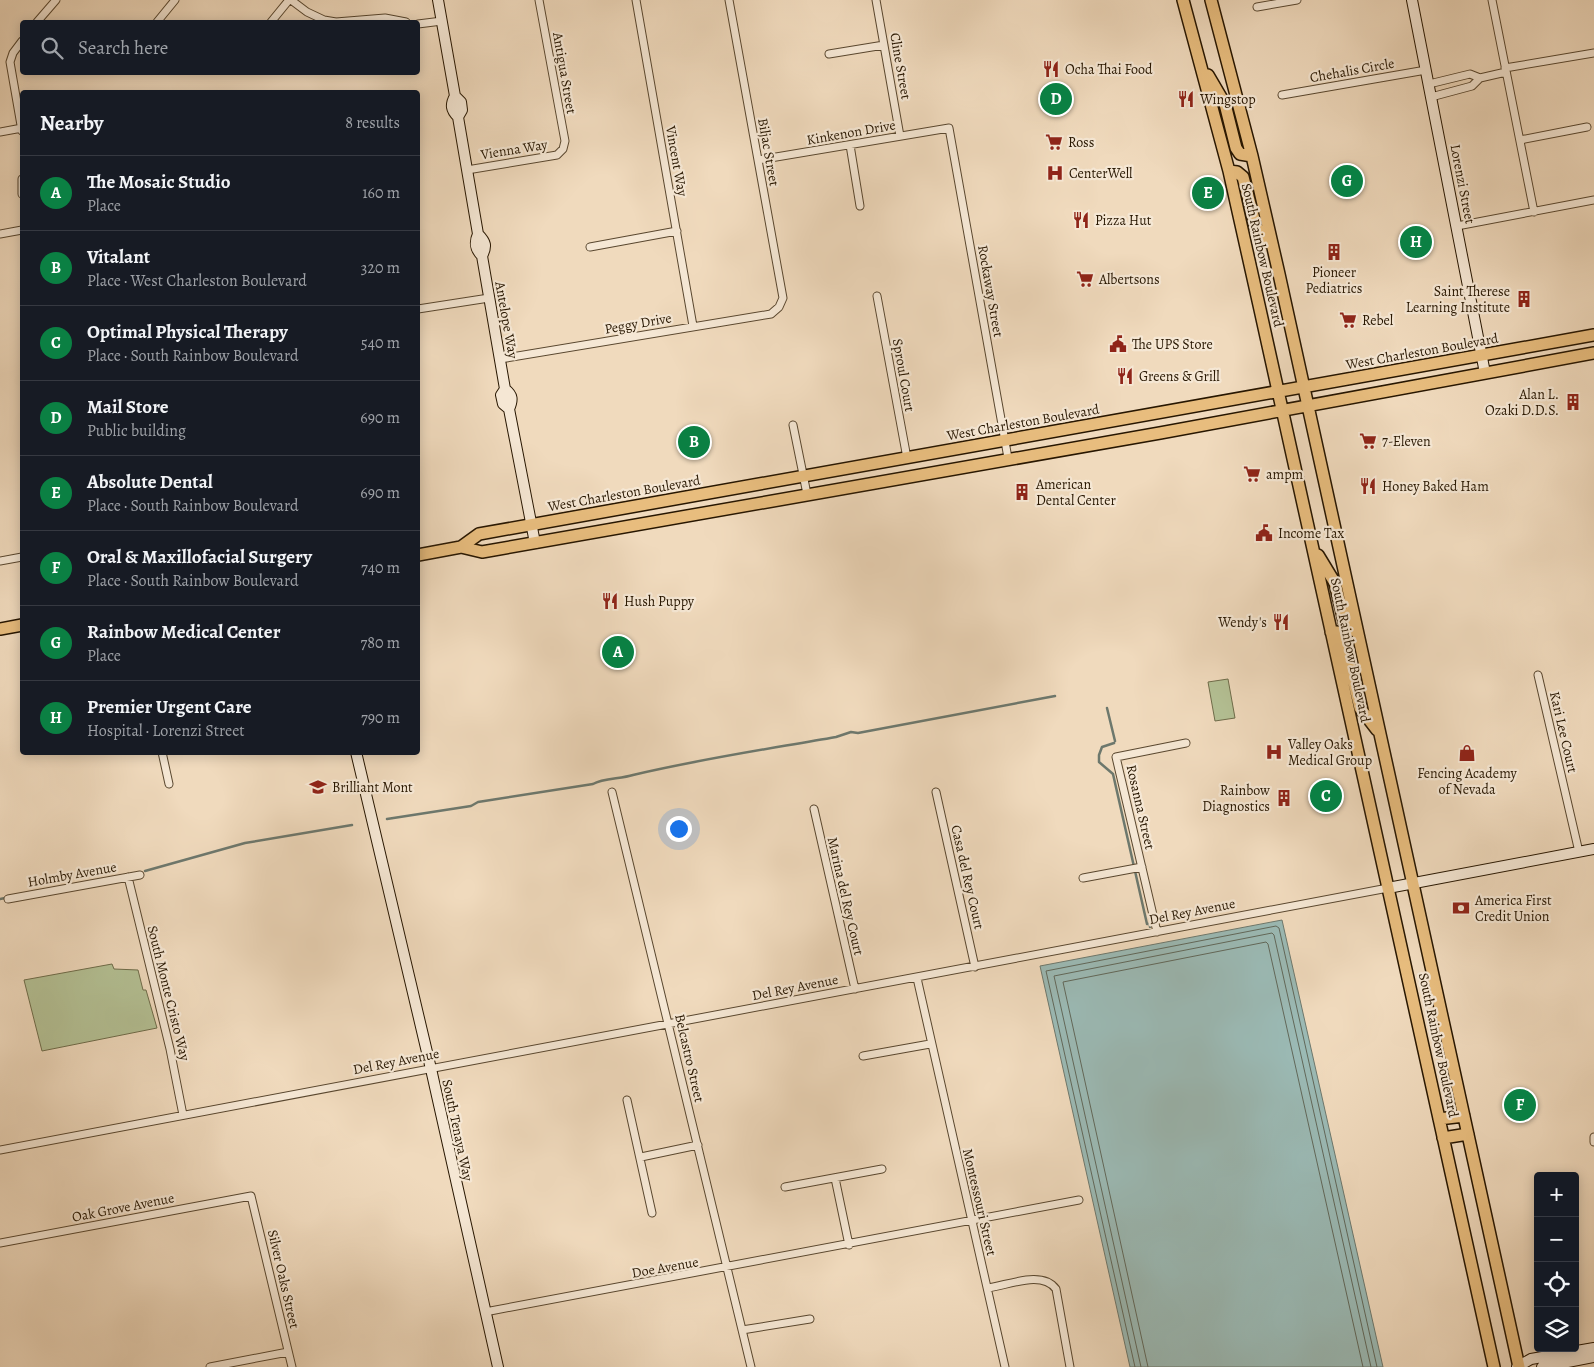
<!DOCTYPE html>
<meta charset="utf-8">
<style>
:root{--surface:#171b24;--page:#242831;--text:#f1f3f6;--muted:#9ea1a6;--line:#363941;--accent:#0b8043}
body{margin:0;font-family:Alegreya,serif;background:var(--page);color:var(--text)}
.controls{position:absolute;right:15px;bottom:15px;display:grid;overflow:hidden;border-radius:5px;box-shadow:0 2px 12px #0003}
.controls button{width:45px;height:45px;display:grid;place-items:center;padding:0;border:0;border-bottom:1px solid var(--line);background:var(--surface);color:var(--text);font:25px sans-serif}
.you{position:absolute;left:678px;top:828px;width:18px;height:18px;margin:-12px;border:4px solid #fff;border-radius:50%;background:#1a73e8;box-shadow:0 0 0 8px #1a73e833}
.badge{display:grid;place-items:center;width:32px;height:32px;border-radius:50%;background:var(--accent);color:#fff;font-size:16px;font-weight:700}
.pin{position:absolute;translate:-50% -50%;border:2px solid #fff;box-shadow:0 1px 5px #0006}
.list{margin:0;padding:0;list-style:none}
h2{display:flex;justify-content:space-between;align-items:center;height:65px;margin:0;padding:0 20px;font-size:21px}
h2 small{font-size:16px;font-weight:400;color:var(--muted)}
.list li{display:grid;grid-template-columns:32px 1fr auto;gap:15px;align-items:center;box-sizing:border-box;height:75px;padding:0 20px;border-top:1px solid var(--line)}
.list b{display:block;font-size:19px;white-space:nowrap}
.list p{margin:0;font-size:16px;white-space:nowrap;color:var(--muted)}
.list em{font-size:16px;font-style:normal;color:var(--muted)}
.icon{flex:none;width:28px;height:28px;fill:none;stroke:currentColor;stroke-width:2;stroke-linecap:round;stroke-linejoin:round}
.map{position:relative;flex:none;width:1594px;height:1367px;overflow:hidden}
.search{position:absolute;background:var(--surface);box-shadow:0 2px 12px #0003;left:20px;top:20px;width:400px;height:55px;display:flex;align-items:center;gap:12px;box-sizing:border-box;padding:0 18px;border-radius:5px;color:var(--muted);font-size:19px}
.panel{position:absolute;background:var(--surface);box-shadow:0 2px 12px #0003;left:20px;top:90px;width:400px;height:665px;border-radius:5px}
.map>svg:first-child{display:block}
.green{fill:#b4c195;stroke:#6e6c4a}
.water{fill:#9bbab5;stroke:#6d786d}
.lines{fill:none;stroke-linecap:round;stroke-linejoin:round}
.shore{stroke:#61685a;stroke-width:1}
.stream{stroke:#6d786d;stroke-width:2.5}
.street-casing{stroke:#59472f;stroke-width:9}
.secondary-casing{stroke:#271600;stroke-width:12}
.primary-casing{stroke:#271600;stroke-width:14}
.street{stroke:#f5e7d4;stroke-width:7}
.secondary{stroke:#f5e7d4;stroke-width:10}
.primary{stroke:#e8bd7e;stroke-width:11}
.labels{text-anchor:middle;stroke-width:4.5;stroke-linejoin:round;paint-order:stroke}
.street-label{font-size:14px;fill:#271600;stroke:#f5e7d4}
.poi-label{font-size:14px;fill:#271600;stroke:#f5e7d4;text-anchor:start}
</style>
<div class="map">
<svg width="1594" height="1367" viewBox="0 0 1594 1367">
<rect width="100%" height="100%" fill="#f0dabd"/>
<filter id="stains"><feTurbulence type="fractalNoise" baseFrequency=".004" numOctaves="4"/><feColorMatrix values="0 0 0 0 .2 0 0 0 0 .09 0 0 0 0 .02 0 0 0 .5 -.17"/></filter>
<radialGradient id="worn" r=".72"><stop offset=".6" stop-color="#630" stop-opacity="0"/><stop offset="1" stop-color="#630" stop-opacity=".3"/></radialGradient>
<path class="green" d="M1228,679L1235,718L1215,721L1208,682Z
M112,964L114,969L138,970L143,990H146L157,1028L42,1051L24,980Z"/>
<path class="water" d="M1282,920L1383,1367H1130L1040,966Z"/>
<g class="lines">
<path class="shore" d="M1135,1367L1046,971L1276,926L1279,928L1377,1367
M1141,1367L1054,976L1272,933L1274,935L1371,1367
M1148,1367L1063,982L1266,942L1268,944L1363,1367"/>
<path class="stream" d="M1107,708L1115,741
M1114,743L1102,747L1099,755V762L1113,774L1147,924H1150V927
M387,819L471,806L478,802L593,784C603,778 621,779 633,775C700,759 768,749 836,737L851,732L858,733L1055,696
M145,871L245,843L352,825
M0,899L5,898"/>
<g class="street-casing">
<path id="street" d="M291,0L307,12L324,20L336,22L385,18L406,22
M636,0L693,326
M876,0L900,136
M1492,0L1534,212
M1257,7L1297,0
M37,22L56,0
M157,22L175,0
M271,22L289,0
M418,24L442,21
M22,41L13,53L10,62L22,131
M829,54L884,45
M1505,68L1594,53
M1429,84L1470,74L1480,78L1506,72
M1282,95L1426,70
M1431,97L1472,86L1480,78
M0,132L22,128
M1520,140L1587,127
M850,145L860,206
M758,160L949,128L1008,458
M467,170L557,155L563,149L565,141L539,0
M22,179V194
M1457,226L1594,200
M0,234L22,230
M590,247L677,231
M877,296L907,458
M418,309L489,298
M500,359L771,314L779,307L783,298L729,0
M793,425L807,494
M0,561L22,557
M1538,675L1579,852
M162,752L169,784
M612,792L751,1367
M936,792L975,967
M814,809L855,989
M128,877L170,1049L183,1115
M1083,878L1142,867
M8,899L140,875
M1157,932L1116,757L1186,743
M917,978L1005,1367
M863,1056L930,1044
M627,1100L652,1213
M1594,1137V1142
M0,1150L1388,888
M641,1157L698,1145
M835,1178L849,1245
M785,1187L882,1169
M0,1243L251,1196L292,1367
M988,1288C1009,1285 1042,1270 1056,1289L1070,1367
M485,1312L1079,1200
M742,1330L810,1319
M210,1367L288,1352"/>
</g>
<g class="secondary-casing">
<path id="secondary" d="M438,0L455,96L461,102L462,110L458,117
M1412,0L1485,373
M455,96C450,105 451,110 458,117L478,234C474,243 475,249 482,256L505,389C513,395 513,400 509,409
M478,234C486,242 487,246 482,256
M505,389L501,395L503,404L509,409L535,543
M356,752L431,1069L498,1367
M1388,888L1594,849
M1517,1367L1531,1359L1594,1348
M1542,1367L1594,1357"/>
</g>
<g class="primary-casing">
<path id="primary" d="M1183,0L1229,171L1259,305L1494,1367
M1211,0L1252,156L1279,274L1519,1367
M1208,75L1225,104L1236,148L1240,154L1252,156
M1229,171L1237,172L1243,177L1256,227L1271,244
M461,547L479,534L1594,335
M418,555L461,547L482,552L1160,433L1594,353
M1318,555L1335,583L1346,629L1357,631
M0,629L22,625
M1331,632H1337L1343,638L1360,708L1377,730
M1439,1119L1464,1116
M1443,1138L1468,1134"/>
</g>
<use href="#street" class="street"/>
<use href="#secondary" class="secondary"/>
<use href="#primary" class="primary"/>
</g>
<defs>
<g id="restaurant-bare" transform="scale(1.35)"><path d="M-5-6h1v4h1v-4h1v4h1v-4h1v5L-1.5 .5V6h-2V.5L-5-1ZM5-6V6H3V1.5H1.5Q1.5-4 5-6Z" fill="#8f2418" stroke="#f5e7d4" stroke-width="2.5" paint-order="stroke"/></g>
<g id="supermarket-bare" transform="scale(1.35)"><path d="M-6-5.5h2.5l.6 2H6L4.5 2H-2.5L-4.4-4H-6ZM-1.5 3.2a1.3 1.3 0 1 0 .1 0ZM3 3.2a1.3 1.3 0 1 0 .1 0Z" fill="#8f2418" stroke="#f5e7d4" stroke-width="2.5" paint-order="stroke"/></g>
<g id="hospital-bare" transform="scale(1.35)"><path d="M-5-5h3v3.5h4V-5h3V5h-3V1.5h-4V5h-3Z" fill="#8f2418" stroke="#f5e7d4" stroke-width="2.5" paint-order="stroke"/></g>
<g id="building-bare" transform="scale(1.35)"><path d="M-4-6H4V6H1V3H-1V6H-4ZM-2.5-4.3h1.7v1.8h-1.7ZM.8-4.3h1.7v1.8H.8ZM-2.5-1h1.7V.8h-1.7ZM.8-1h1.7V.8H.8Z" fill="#8f2418" stroke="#f5e7d4" stroke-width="2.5" paint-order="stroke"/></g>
<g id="civic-bare" transform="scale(1.35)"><path d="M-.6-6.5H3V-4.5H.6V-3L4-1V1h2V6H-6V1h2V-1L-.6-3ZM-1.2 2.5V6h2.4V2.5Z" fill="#8f2418" stroke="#f5e7d4" stroke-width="2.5" paint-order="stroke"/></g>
<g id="shop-bare" transform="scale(1.35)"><path d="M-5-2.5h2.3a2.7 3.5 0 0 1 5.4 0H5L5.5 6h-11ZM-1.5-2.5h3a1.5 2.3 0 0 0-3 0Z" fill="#8f2418" stroke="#f5e7d4" stroke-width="2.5" paint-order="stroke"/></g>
<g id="school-bare" transform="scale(1.35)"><path d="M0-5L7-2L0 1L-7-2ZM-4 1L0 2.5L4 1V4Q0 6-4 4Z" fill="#8f2418" stroke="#f5e7d4" stroke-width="2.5" paint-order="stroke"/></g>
<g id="bank-bare" transform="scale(1.35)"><path d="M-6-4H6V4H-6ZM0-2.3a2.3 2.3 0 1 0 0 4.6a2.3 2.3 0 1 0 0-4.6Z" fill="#8f2418" stroke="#f5e7d4" stroke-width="2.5" paint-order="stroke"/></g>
</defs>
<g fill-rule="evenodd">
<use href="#restaurant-bare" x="1051" y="69"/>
<use href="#restaurant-bare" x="1186" y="99"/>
<use href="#supermarket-bare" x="1054" y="142"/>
<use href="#hospital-bare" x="1055" y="173"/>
<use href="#restaurant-bare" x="1081" y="220"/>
<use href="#building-bare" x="1334" y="252"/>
<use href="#supermarket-bare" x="1085" y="279"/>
<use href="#building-bare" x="1524" y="299"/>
<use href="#supermarket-bare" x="1348" y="320"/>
<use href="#civic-bare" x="1118" y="344"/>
<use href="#restaurant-bare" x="1125" y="376"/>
<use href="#building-bare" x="1573" y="402"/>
<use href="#supermarket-bare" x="1368" y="441"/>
<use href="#supermarket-bare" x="1252" y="474"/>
<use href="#restaurant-bare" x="1368" y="486"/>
<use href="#building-bare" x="1022" y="492"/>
<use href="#civic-bare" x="1264" y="533"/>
<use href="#restaurant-bare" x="610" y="601"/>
<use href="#restaurant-bare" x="1281" y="622"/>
<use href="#hospital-bare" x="1274" y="752"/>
<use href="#shop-bare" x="1467" y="753"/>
<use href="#school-bare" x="318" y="787"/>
<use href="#building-bare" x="1284" y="798"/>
<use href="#bank-bare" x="1461" y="908"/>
</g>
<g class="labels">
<g class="street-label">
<text transform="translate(901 66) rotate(80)" y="5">Cline Street</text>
<text transform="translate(1352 70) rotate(-10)" y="5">Chehalis Circle</text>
<text transform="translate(565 73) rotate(80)" y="5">Antigua Street</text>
<text transform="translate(851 132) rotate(-10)" y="5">Kinkenon Drive</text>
<text transform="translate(514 149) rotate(-9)" y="5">Vienna Way</text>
<text transform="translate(769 152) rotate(80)" y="5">Biljac Street</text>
<text transform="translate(677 161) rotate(80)" y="5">Vincent Way</text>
<text transform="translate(1463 184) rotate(79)" y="5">Lorenzi Street</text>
<text transform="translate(1263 255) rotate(77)" y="5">South Rainbow Boulevard</text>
<text transform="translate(991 291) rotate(80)" y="5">Rockaway Street</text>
<text transform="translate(507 320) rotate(80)" y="5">Antelope Way</text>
<text transform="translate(638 323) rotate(-10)" y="5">Peggy Drive</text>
<text transform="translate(1422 351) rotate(-10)" y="5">West Charleston Boulevard</text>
<text transform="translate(904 375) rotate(80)" y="5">Sproul Court</text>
<text transform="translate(1023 422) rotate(-10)" y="5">West Charleston Boulevard</text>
<text transform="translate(624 493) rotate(-10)" y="5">West Charleston Boulevard</text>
<text transform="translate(1351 650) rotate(78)" y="5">South Rainbow Boulevard</text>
<text transform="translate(1564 732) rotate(77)" y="5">Kari Lee Court</text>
<text transform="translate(1141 807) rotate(77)" y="5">Rosanna Street</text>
<text transform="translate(72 874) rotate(-10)" y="5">Holmby Avenue</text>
<text transform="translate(968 877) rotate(77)" y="5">Casa del Rey Court</text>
<text transform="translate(846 896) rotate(77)" y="5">Marina del Rey Court</text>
<text transform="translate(1192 911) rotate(-11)" y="5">Del Rey Avenue</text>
<text transform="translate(795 987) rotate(-11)" y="5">Del Rey Avenue</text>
<text transform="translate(169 993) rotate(76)" y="5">South Monte Cristo Way</text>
<text transform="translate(1439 1045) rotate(78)" y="5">South Rainbow Boulevard</text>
<text transform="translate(690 1058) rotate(77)" y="5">Belcastro Street</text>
<text transform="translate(396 1061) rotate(-11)" y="5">Del Rey Avenue</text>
<text transform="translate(458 1130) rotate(78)" y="5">South Tenaya Way</text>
<text transform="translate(980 1202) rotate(77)" y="5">Montessouri Street</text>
<text transform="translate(123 1207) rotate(-11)" y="5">Oak Grove Avenue</text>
<text transform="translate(665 1267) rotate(-10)" y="5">Doe Avenue</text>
<text transform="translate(284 1279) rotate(77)" y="5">Silver Oaks Street</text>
</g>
<g class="poi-label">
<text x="1065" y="74">Ocha Thai Food</text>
<text x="1200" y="104">Wingstop</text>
<text x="1068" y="147">Ross</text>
<text x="1069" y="178">CenterWell</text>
<text x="1095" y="225">Pizza Hut</text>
<text x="1334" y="277" text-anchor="middle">Pioneer<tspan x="1334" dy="16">Pediatrics</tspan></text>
<text x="1099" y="284">Albertsons</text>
<text x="1510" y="296" text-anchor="end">Saint Therese<tspan x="1510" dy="16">Learning Institute</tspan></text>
<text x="1362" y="325">Rebel</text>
<text x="1132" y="349">The UPS Store</text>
<text x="1139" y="381">Greens &amp; Grill</text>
<text x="1559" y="399" text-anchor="end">Alan L.<tspan x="1559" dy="16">Ozaki D.D.S.</tspan></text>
<text x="1382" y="446">7-Eleven</text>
<text x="1266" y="479">ampm</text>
<text x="1036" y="489">American<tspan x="1036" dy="16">Dental Center</tspan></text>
<text x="1382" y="491">Honey Baked Ham</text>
<text x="1278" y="538">Income Tax</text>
<text x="624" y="606">Hush Puppy</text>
<text x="1267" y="627" text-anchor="end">Wendy's</text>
<text x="1288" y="749">Valley Oaks<tspan x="1288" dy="16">Medical Group</tspan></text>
<text x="1467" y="778" text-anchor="middle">Fencing Academy<tspan x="1467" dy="16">of Nevada</tspan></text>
<text x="332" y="792">Brilliant Mont</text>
<text x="1270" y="795" text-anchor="end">Rainbow<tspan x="1270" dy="16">Diagnostics</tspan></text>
<text x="1475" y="905">America First<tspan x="1475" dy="16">Credit Union</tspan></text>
</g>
</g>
<rect width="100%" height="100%" filter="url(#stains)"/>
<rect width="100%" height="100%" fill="url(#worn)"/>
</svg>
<div class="controls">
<button>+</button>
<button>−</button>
<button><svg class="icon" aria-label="locate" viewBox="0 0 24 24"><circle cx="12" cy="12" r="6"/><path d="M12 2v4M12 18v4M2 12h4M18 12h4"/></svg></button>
<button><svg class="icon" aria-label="layers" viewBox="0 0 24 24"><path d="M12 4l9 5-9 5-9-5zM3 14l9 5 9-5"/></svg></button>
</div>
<div class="you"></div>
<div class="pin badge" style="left:618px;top:652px">A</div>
<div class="pin badge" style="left:694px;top:442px">B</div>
<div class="pin badge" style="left:1326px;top:796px">C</div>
<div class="pin badge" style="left:1056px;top:99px">D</div>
<div class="pin badge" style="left:1208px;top:193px">E</div>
<div class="pin badge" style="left:1520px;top:1105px">F</div>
<div class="pin badge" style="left:1347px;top:181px">G</div>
<div class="pin badge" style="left:1416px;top:242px">H</div>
<div class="search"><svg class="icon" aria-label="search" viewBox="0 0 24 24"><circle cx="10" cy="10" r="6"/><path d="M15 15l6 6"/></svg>Search here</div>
<section class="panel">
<h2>Nearby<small>8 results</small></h2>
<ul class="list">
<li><span class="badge">A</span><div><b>The Mosaic Studio</b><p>Place</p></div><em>160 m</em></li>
<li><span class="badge">B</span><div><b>Vitalant</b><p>Place · West Charleston Boulevard</p></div><em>320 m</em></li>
<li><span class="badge">C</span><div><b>Optimal Physical Therapy</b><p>Place · South Rainbow Boulevard</p></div><em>540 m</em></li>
<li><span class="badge">D</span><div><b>Mail Store</b><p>Public building</p></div><em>690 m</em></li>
<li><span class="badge">E</span><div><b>Absolute Dental</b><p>Place · South Rainbow Boulevard</p></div><em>690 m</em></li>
<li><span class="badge">F</span><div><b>Oral &amp; Maxillofacial Surgery</b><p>Place · South Rainbow Boulevard</p></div><em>740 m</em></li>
<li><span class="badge">G</span><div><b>Rainbow Medical Center</b><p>Place</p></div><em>780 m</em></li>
<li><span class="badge">H</span><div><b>Premier Urgent Care</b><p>Hospital · Lorenzi Street</p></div><em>790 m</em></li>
</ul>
</section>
</div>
